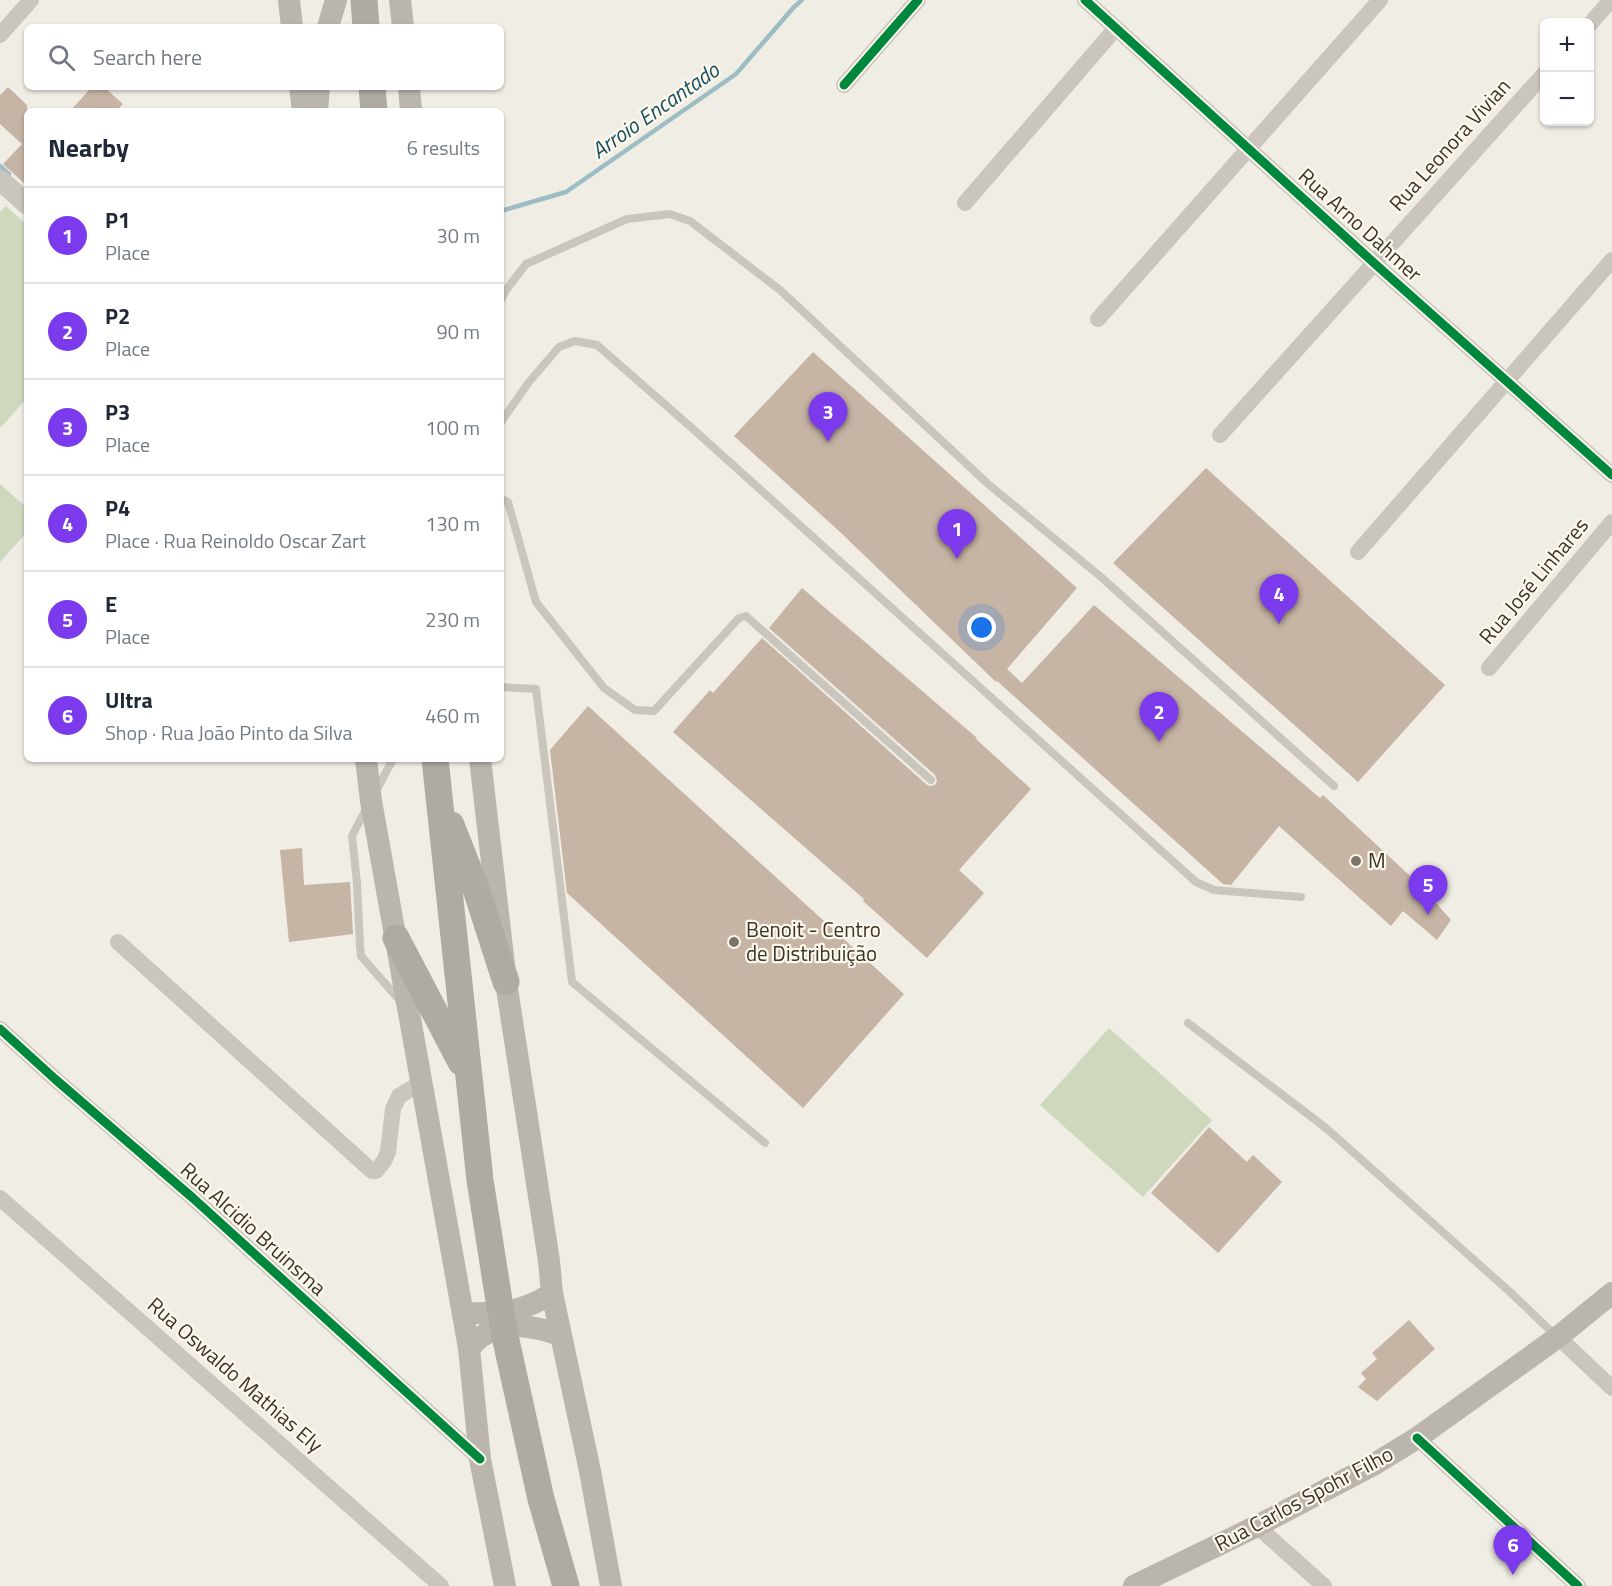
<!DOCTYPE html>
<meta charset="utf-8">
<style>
:root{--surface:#fff;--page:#f6f6f7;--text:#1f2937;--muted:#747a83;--line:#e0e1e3;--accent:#7c3aed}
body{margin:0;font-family:"Titillium Web",sans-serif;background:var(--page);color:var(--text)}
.controls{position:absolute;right:18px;top:18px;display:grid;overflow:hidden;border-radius:9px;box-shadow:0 2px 4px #0004}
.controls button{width:54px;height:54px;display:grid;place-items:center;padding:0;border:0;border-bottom:2px solid var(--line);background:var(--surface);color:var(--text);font:30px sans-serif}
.you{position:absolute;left:982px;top:628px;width:21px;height:21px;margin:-15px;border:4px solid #fff;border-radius:50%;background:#1a73e8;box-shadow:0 0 0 9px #1a73e833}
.badge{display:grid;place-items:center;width:39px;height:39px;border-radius:50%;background:var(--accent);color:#fff;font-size:20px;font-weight:700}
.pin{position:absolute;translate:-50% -50px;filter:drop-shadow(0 2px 3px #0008)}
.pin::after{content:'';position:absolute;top:32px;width:21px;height:18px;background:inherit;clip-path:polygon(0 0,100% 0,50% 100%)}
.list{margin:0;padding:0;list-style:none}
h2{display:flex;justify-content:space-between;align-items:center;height:78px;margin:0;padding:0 24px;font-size:26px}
h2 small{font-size:20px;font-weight:400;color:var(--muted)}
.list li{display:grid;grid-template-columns:39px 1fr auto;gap:18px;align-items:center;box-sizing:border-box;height:96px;padding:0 24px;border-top:2px solid var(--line)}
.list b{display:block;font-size:22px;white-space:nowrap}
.list p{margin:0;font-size:20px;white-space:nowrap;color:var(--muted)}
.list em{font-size:20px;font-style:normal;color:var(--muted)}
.icon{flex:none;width:33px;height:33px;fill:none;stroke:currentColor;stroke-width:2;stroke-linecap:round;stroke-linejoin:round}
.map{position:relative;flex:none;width:1612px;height:1586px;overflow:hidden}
.search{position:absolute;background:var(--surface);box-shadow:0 2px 4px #0004;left:24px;top:24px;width:480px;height:66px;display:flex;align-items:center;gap:15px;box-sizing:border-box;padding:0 21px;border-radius:9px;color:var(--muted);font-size:22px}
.panel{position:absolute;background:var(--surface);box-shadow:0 2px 4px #0004;left:24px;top:108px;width:480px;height:654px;border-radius:9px}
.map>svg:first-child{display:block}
.green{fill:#cdd8bc}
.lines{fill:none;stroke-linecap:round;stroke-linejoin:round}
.stream{stroke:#9dbdc4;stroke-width:4.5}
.building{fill:#c6b4a4}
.service{stroke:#cac5bd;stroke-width:8}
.minor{stroke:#cac5bd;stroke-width:16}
.tertiary{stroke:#cac5bd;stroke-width:21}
.secondary{stroke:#bab5ad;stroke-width:22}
.trunk{stroke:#afaba2;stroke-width:27}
.trunk-bridge{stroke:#afaba2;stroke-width:27}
.cycleway-casing{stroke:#fcf8ec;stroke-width:13}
.cycleway{stroke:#00873e;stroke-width:9}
.poi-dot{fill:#7b746a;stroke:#fcf8ec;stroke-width:2}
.labels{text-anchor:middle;stroke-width:4.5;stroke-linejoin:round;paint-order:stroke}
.street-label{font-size:21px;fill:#3c3329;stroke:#fcf8ec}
.poi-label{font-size:21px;fill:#3c3329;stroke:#fcf8ec;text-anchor:start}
.water-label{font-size:22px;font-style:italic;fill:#195063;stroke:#fcf8ec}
</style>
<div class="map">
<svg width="1612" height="1586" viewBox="0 0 1612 1586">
<rect width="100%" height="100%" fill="#f0ede4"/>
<path class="green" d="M6,206L27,225V398L0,428V212Z
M0,484L27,508V532L0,562Z
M1109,1028L1212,1120L1143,1197L1040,1105Z"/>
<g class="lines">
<path class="stream" d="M0,166L9,174
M501,211L566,192L736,74L794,7L802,0"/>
</g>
<path class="building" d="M8,87L27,105V186L3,164L22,144L0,124V95Z
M92,87H104L123,104L116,111H70Z
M813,352L1077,588L1007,669L1022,683L1094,605L1320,798L1323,795L1423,888L1451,920L1437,940L1403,911L1391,926L1279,826L1231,885L1223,884L997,681L996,682L839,531L734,436Z
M1206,468L1445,685L1358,782L1113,563Z
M802,588L977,738L976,739L1031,789L959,870L984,893L927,958L863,901L864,899L673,732L710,690L713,693L762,638L927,785L930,786L935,785L937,781L935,775L769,628Z
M588,706L904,994L803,1108L567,893L550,750Z
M302,848L304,885L350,882L353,934L289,942L280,850Z
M1209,1127L1247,1162L1253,1155L1282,1182L1218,1253L1151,1193Z
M1409,1320L1435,1349L1377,1401L1358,1387L1366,1379L1361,1373L1377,1359L1372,1353Z"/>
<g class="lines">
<path class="service" d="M501,300L506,290L526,264L627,219L670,214L690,221L780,290L987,483L1101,577L1334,786
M501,422L529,382L559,347L575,341L597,345L693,429L1196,882L1214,890L1301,897
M501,499L508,502L536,602L604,688L635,710L654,711L739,618L746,616L931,780
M501,687L536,689L572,982L765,1143
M376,791L393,759
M367,807L352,836L357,883L360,947L361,956L402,1003
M1188,1023L1326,1128L1510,1292L1557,1337"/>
<path class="minor" d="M1085,0L1374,263L1612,475
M1590,24L1611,0
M0,35L31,0
M844,85L918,0
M965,203L1116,28
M1098,319L1380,0
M1220,435L1544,74
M1358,552L1612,260
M1489,668L1612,522
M118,942L372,1171H376L384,1161L388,1152L393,1109L399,1096L421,1083
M0,1029L55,1079L194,1199L480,1459
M0,1198L441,1586
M1558,1337L1612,1388
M1417,1438L1578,1586
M1257,1526L1324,1586"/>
<path class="tertiary" d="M0,180L27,204"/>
<path class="secondary" d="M289,0L292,27
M400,0L403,27
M328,27L336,0
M300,87L303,111
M409,87L411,111
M317,111L319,87
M366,759L371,801L469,1348L480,1459L505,1586
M480,759L506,982L549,1261L552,1293L590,1471L611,1586
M463,1313C497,1314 523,1313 552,1293
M469,1348C474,1344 478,1338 484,1335C507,1321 538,1326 561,1336
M1134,1586L1257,1526L1373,1465L1417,1438L1558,1337L1612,1293"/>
<path class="trunk" d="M364,0L366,27
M372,87L374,111
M435,759L480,1180L500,1307
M451,825L475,886L506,982
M396,938L461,1062
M505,1336L541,1499L566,1586"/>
<path class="trunk-bridge" d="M500,1307L505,1336"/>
<g class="cycleway-casing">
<path id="cycleway" d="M1085,0L1374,263L1612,475
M844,85L918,0
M0,1029L55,1079L194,1199L480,1459
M1417,1438L1578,1586"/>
</g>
<use href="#cycleway" class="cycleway"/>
</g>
<g class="poi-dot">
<circle cx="1356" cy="861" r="6"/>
<circle cx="734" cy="942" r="6"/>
</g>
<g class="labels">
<g class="street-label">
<text transform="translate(1450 145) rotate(-48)" y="7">Rua Leonora Vivian</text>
<text transform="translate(1360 225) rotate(42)" y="7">Rua Arno Dahmer</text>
<text transform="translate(1534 581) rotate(-50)" y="7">Rua José Linhares</text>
<text transform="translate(253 1229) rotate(42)" y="7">Rua Alcidio Bruinsma</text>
<text transform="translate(235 1375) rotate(41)" y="7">Rua Oswaldo Mathias Ely</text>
<text transform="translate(1304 1499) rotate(-28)" y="7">Rua Carlos Spohr Filho</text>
</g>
<g class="poi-label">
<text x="1368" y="868">M</text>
<text x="746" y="937">Benoit - Centro<tspan x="746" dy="24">de Distribuição</tspan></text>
</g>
<g class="water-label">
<text transform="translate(655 110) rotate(-35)" y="8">Arroio Encantado</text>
</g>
</g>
</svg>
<div class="controls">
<button>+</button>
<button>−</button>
</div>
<div class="you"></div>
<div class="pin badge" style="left:957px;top:559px">1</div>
<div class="pin badge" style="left:1159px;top:742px">2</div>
<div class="pin badge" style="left:828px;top:442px">3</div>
<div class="pin badge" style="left:1279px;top:624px">4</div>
<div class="pin badge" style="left:1428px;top:915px">5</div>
<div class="pin badge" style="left:1513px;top:1575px">6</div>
<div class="search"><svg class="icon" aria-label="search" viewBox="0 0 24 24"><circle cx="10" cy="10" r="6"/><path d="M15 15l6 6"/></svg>Search here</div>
<section class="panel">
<h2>Nearby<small>6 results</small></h2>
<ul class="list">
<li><span class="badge">1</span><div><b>P1</b><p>Place</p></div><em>30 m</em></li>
<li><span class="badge">2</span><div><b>P2</b><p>Place</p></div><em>90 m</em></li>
<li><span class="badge">3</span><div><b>P3</b><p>Place</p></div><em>100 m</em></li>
<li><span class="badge">4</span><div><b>P4</b><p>Place · Rua Reinoldo Oscar Zart</p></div><em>130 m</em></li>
<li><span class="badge">5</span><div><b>E</b><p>Place</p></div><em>230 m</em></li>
<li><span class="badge">6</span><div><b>Ultra</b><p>Shop · Rua João Pinto da Silva</p></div><em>460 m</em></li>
</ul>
</section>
</div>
